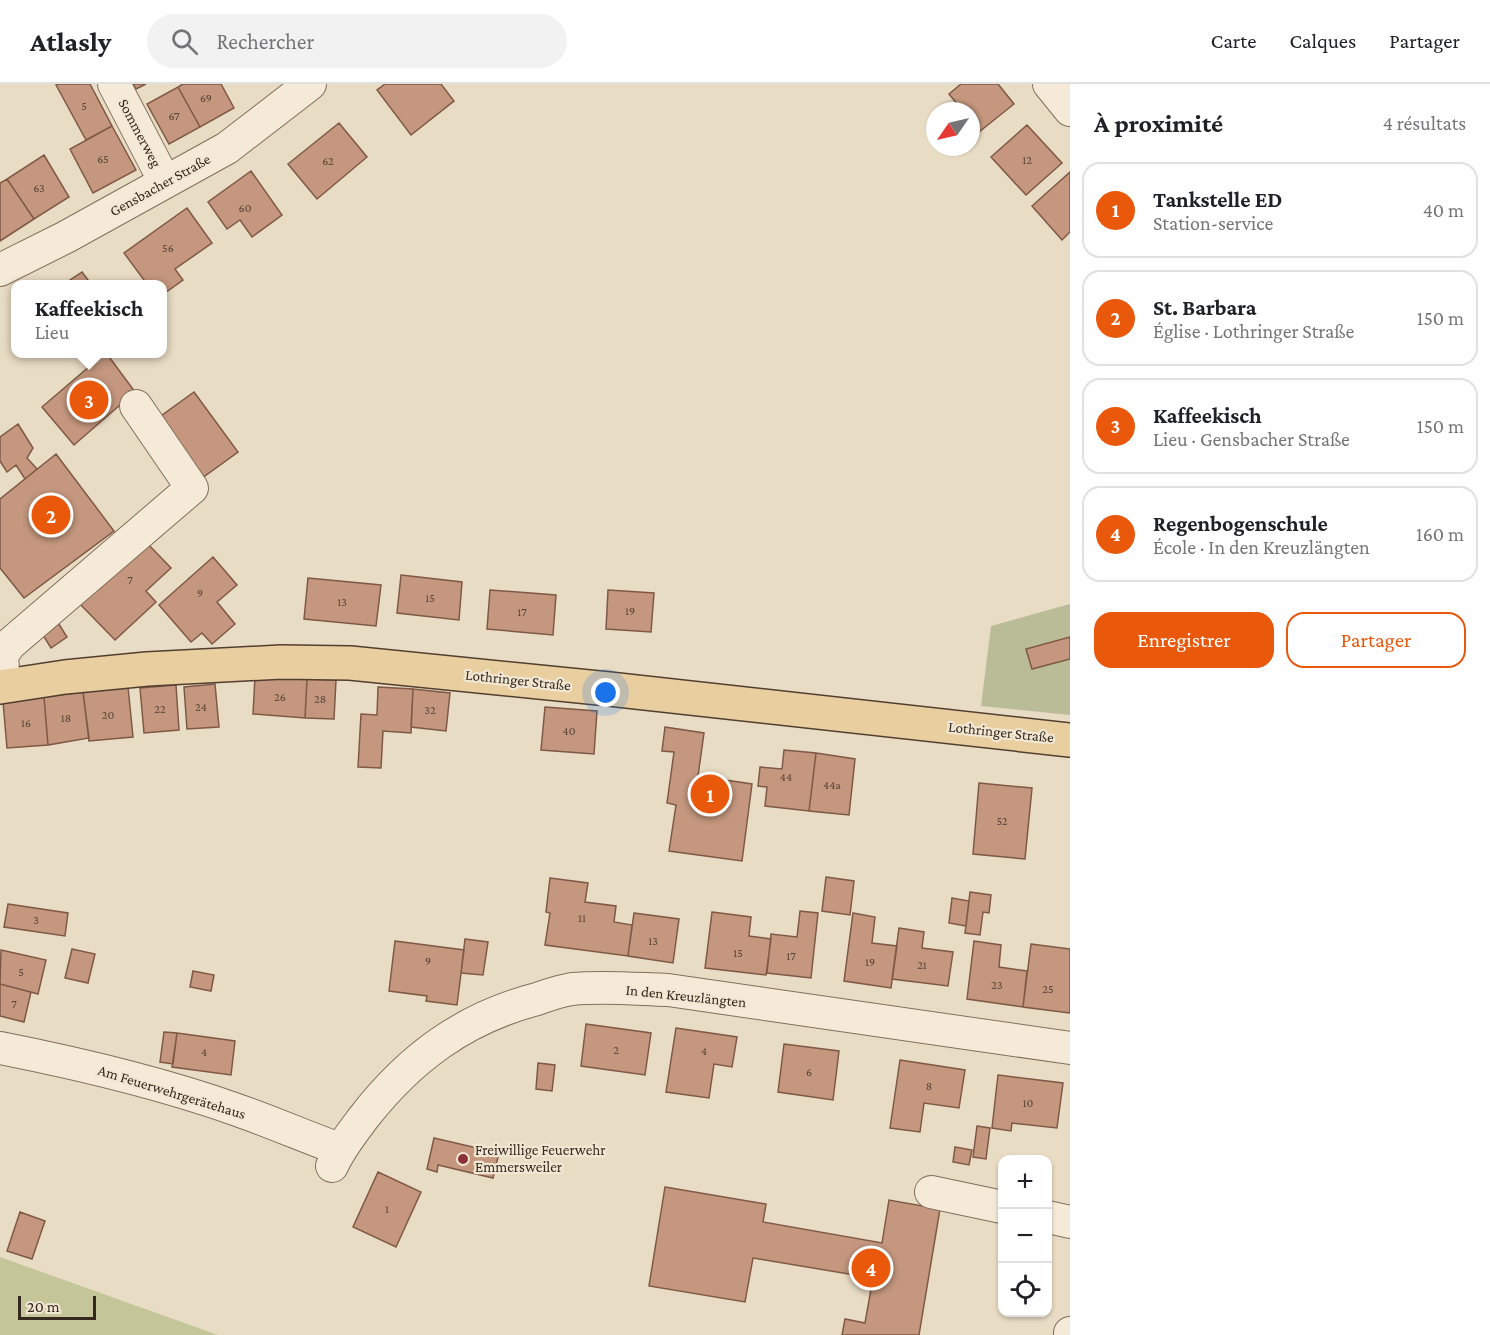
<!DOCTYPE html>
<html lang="fr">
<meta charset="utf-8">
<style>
:root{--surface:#fff;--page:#f2f2f2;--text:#202124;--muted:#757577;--line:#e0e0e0;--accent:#ea580c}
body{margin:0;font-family:"Crimson Pro",serif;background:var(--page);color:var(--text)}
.controls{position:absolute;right:18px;bottom:18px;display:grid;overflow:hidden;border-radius:12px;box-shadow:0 2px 4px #0004}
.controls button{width:54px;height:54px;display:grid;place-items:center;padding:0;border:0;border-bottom:2px solid var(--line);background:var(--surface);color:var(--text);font:30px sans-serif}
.compass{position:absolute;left:926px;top:18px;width:54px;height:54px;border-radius:50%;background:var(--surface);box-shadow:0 2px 4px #0004;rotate:236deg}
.scale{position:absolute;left:18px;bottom:15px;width:78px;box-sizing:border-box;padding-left:6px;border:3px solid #34281f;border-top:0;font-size:16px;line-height:21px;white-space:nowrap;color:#34281f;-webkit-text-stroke:4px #f2e7d3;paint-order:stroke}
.you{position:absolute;left:606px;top:609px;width:21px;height:21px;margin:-15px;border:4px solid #fff;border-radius:50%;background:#1a73e8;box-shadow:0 0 0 9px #1a73e833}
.badge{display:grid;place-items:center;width:39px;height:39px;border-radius:50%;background:var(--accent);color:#fff;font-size:20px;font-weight:700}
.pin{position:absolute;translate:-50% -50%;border:3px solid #fff;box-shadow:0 2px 6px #0006}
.popup{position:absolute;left:11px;top:196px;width:156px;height:78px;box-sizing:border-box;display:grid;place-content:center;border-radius:12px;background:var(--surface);filter:drop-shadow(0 2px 4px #0005);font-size:20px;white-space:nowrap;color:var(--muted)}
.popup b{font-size:22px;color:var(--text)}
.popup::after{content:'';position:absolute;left:50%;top:100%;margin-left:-12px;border:12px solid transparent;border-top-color:var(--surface)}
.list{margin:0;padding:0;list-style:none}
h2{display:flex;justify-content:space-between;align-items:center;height:78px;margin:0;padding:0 24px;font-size:26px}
h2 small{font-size:20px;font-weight:400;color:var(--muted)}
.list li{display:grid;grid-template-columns:39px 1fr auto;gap:18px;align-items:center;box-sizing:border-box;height:96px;margin:0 12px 12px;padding:0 12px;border:2px solid var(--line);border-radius:18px}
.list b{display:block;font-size:22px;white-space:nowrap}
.list p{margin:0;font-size:20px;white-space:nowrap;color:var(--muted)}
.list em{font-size:20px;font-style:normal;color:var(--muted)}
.actions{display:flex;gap:12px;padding:18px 24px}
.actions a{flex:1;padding:14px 0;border:2px solid var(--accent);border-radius:18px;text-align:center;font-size:21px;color:var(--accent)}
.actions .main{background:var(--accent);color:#fff}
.icon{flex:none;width:33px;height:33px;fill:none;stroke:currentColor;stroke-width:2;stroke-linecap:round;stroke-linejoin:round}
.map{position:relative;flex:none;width:1070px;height:1251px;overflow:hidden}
header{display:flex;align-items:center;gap:36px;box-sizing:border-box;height:84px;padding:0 30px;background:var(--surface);border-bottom:2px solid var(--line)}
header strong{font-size:28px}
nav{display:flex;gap:33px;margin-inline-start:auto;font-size:21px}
.search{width:420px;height:54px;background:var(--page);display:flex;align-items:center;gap:15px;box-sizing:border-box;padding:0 21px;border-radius:33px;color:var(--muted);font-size:22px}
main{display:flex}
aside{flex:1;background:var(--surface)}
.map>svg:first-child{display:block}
.green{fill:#c4c699}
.cemetery{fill:#babc98}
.building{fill:#c4977e;stroke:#7f5945;stroke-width:1.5}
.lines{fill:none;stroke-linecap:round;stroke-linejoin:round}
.minor-casing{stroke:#826f5c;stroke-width:34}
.major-casing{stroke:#513e30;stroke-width:36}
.minor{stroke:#f5ead7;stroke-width:32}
.major{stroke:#e9cea0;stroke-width:33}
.poi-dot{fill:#8b3238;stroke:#f2e7d3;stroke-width:2}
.labels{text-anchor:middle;stroke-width:4.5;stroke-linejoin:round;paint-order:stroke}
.number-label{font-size:12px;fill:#584437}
.street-label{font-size:15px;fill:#34281f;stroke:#f2e7d3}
.poi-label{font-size:15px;fill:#34281f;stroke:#f2e7d3;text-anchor:start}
</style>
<header>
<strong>Atlasly</strong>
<div class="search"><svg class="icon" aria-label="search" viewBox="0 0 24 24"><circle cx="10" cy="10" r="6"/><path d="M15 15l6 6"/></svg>Rechercher</div>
<nav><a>Carte</a><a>Calques</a><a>Partager</a></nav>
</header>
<main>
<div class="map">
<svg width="1070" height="1251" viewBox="0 0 1070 1251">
<rect width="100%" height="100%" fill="#e9dcc4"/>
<path class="green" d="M0,1173L218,1251H0Z"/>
<path class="cemetery" d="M1070,520V631L981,622L991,542Z"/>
<path class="building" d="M59,0H90L112,42L86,56L56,1Z
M133,0H146L136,5Z
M183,0H221L234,24L200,43L178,3Z
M385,0H441L454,17L411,51L377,6Z
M961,0H998L1014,20L979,48L971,38V27H963L949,10Z
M178,3L200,43L169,60L147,20Z
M339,39L367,73L317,115L288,80Z
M1027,41L1062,79L1026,111L991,73Z
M112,42L136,86L93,109L70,65Z
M44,71L69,113L34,135L7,95Z
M251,87L282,131L252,153L240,136L227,145L208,118Z
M1070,88V148L1062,156L1032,122Z
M7,95L34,135L0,157V99Z
M187,124L212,159L175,185L183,196L162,211V200H147L124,169Z
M82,188L91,200H64Z
M104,270H107L135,308L74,361L42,323Z
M194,308L238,368L198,397L154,337Z
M18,340L33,364L27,374L37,385L25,395L16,381L7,388L0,377V353Z
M56,370L114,447L24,514L0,484V415Z
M143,455L171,484L146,507L156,518L115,556L78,518Z
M213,473L237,501L217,518L235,540L212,560L202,549L191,558L159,521Z
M401,491L462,498L459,536L397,529Z
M308,494L381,501L376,542L304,535Z
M490,506L556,511L553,551L487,545Z
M608,506L654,509L651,548L606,545Z
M57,537L67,553L51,564L41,548Z
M1070,553V575L1032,585L1026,565Z
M255,592L307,595L305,634L253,630Z
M307,595L336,596L334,635L305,634Z
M215,600L219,643L187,645L184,603Z
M176,601L179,646L144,649L140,604Z
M128,603L133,653L89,657L83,608Z
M378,603L413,605L411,649L383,647L381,684L358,683L361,630L377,631Z
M413,605L450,609L446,647L411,643Z
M83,608L89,654L48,661L44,613Z
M44,613L48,661L7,664L3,618Z
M545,623L597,627L594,670L541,666Z
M665,643L704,649L698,692L752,700L742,777L669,767L676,721L667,719L674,668L662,667Z
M784,666L816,669L809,727L765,722L767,703L758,702L760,683L782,685Z
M816,669L855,675L849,731L809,727Z
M979,699L1032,704L1025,775L973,770Z
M826,793L854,797L850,831L822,827Z
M550,794L588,799L585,818L616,822L614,838L632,841L628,872L545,861L550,829L546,828Z
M970,808L991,811L989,829L983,828L980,851L965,849Z
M952,814L969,817L966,842L949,839Z
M8,820L68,829L65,852L4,843Z
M800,827L818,829L811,894L767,889L771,850L797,853Z
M712,828L751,833L749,852L771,855L766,891L705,884Z
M634,829L679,835L673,879L628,872Z
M853,829L875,833L872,859L897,862L891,904L844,897Z
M899,844L924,848L922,864L953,868L948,902L892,895Z
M465,855L488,858L483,891L461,889Z
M395,857L464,866L457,921L426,917L427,912L389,907Z
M974,857L1001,861L999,883L1027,887L1023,923L967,915Z
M1031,860L1070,865V929L1023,923Z
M72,865L95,870L88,899L65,894Z
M1,866L46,876L38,910L0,900Z
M193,887L214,891L211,907L190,903Z
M0,900L31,908L24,938L0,932Z
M586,940L651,949L645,991L581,982Z
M676,944L737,953L732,983L714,980L709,1014L666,1008Z
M164,948L177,949L173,980L160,978Z
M177,949L235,957L231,991L172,983Z
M784,960L839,967L833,1016L778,1008Z
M900,976L965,986L959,1024L924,1019L920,1048L890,1044Z
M538,979L555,981L552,1007L536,1005Z
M998,991L1063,999L1057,1044L1012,1039L1011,1047L992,1044Z
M977,1042L990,1044L986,1075L973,1073Z
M434,1054L499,1069L493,1094L438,1081L437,1088L427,1085Z
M955,1063L972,1066L969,1081L953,1078Z
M378,1088L421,1108L396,1163L353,1143Z
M665,1103L766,1120L763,1138L882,1159L889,1116L940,1125L919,1251H842L845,1235L865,1239L873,1194L753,1174L745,1218L649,1202Z
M20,1128L45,1137L32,1175L7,1167Z"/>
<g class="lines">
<g class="minor-casing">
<path id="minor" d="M114,0L165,98
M1049,0L1070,26
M0,186L66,153L227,64L310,0
M4,602L2,571L10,560L192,404L136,322
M0,964C81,980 162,999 240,1027C274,1039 306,1053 339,1065
M332,1082C340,1064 352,1049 364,1033C410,974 464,934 537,915C548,911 560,907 572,905C604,902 636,905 668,906L1070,964
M931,1108L1002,1123
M1048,1133L1070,1138
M1070,1251V1249"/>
</g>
<g class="major-casing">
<path id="major" d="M0,603L65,593L147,585L281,578L350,579L609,605L1070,656"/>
</g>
<use href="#minor" class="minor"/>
<use href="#major" class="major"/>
</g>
<circle class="poi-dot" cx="463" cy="1075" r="6"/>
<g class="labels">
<g class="number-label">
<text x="206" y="18">69</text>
<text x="84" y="26">5</text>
<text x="174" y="36">67</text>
<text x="103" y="79">65</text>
<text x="1027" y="80">12</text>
<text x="328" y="81">62</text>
<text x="39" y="108">63</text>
<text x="245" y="128">60</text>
<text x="168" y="168">56</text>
<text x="130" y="500">7</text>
<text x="200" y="513">9</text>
<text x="430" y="518">15</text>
<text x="342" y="522">13</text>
<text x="630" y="531">19</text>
<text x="522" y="532">17</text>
<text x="280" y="617">26</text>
<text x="320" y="619">28</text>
<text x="201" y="627">24</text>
<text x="160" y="629">22</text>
<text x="430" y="630">32</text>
<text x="108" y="635">20</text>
<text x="66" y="638">18</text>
<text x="26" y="643">16</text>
<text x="569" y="651">40</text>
<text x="786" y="697">44</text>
<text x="832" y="705">44a</text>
<text x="1002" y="741">52</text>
<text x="582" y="838">11</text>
<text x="36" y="840">3</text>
<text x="653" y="861">13</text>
<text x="738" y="873">15</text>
<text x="791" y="876">17</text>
<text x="428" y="881">9</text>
<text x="870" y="882">19</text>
<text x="922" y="885">21</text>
<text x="21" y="892">5</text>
<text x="997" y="905">23</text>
<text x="1048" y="909">25</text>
<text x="14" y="924">7</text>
<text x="616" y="970">2</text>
<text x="704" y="971">4</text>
<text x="204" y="972">4</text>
<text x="809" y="992">6</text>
<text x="929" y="1006">8</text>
<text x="1028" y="1023">10</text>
<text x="387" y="1129">1</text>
</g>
<g class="street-label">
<text transform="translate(140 49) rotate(62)" y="5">Sommerweg</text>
<text transform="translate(160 101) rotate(-29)" y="5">Gensbacher Straße</text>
<text transform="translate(518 596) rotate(6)" y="5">Lothringer Straße</text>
<text transform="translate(1001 648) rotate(6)" y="5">Lothringer Straße</text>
<text transform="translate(686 912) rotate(6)" y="5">In den Kreuzlängten</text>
<text transform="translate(172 1008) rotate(17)" y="5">Am Feuerwehrgerätehaus</text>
</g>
<g class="poi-label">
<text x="475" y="1071">Freiwillige Feuerwehr<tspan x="475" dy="17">Emmersweiler</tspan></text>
</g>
</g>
</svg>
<div class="controls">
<button>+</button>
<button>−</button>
<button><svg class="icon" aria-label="locate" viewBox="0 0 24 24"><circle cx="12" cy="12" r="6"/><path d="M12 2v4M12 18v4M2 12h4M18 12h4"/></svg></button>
</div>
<svg class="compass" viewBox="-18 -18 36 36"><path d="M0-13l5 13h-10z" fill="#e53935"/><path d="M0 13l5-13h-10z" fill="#757577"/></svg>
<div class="scale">20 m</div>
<div class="you"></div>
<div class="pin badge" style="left:710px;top:710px">1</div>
<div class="pin badge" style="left:51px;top:431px">2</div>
<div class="pin badge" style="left:89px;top:316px">3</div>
<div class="popup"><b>Kaffeekisch</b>Lieu</div>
<div class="pin badge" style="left:871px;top:1184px">4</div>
</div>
<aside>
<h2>À proximité<small>4 résultats</small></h2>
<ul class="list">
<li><span class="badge">1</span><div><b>Tankstelle ED</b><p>Station-service</p></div><em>40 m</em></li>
<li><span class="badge">2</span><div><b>St. Barbara</b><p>Église · Lothringer Straße</p></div><em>150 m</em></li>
<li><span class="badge">3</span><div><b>Kaffeekisch</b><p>Lieu · Gensbacher Straße</p></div><em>150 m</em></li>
<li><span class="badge">4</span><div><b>Regenbogenschule</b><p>École · In den Kreuzlängten</p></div><em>160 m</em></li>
</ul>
<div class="actions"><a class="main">Enregistrer</a><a>Partager</a></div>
</aside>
</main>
